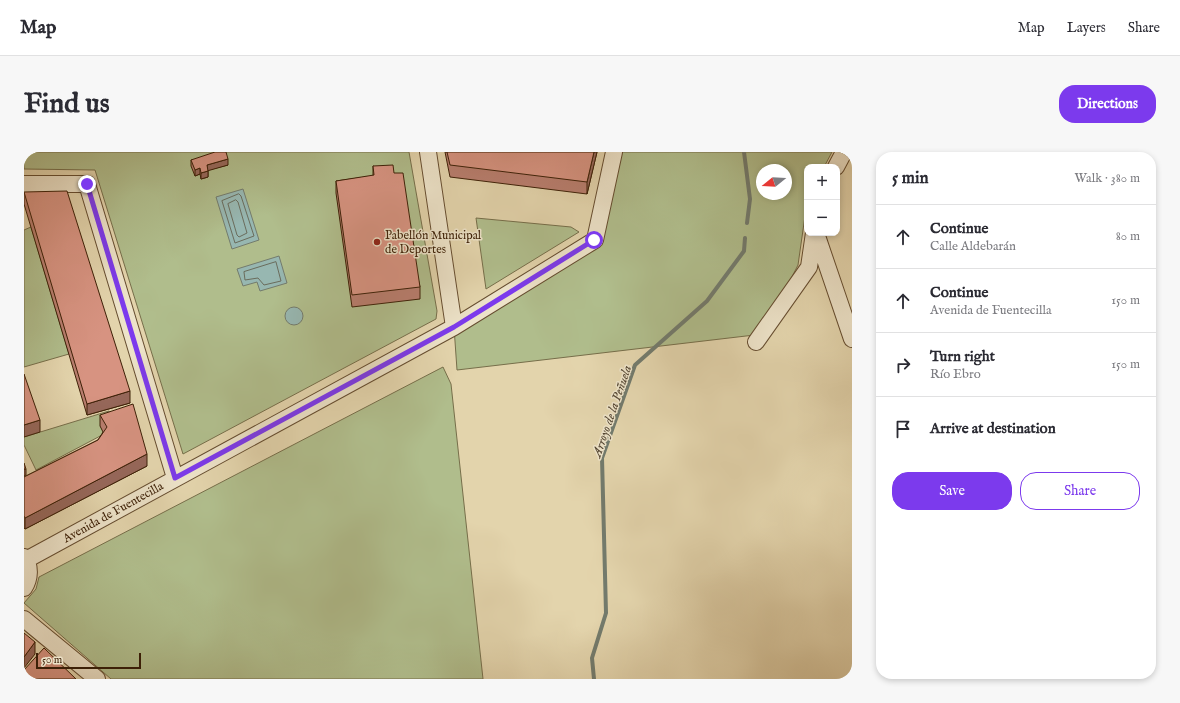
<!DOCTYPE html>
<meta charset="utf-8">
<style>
:root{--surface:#fff;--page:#f7f7f7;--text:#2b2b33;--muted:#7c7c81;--line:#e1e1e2;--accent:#7c3aed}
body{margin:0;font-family:"IM FELL English",serif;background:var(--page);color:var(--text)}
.controls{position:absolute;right:12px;top:12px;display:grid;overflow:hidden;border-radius:8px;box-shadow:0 2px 6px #0003}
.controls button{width:36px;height:36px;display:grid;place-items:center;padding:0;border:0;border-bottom:1px solid var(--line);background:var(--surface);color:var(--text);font:20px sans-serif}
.compass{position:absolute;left:732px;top:12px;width:36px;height:36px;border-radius:50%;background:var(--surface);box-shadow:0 2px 6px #0003;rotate:252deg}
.scale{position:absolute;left:12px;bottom:10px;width:105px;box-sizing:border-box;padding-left:4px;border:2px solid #3d2007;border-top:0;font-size:11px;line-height:14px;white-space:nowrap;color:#3d2007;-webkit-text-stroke:3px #ede3c9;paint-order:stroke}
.stop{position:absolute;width:12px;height:12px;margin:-9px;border:3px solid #7c3aed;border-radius:50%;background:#fff}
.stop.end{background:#7c3aed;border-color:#fff;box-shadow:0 1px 4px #0008}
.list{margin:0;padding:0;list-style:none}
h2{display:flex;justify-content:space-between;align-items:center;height:52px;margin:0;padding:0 16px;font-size:17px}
h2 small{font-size:13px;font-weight:400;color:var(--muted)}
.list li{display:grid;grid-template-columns:26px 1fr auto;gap:12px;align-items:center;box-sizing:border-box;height:64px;padding:0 16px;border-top:1px solid var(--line)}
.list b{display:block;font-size:15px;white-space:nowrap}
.list p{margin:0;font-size:13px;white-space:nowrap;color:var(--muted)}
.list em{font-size:13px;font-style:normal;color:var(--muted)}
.actions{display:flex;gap:8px;padding:12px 16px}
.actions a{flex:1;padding:9px 0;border:1px solid var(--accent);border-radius:16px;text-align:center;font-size:14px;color:var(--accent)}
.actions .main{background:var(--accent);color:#fff}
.icon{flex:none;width:22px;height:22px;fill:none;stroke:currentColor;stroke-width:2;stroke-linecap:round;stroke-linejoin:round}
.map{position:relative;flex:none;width:828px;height:527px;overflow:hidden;border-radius:16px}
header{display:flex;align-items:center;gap:24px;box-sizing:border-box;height:56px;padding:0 20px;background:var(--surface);border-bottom:1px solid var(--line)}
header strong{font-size:19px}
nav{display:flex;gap:22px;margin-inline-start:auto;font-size:14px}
.intro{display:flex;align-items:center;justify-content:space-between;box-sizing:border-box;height:96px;padding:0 24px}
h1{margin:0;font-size:28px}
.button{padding:10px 18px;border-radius:16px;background:var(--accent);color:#fff;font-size:14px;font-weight:700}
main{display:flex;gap:24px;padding:0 24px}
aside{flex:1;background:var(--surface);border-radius:16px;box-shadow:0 2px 6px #0003}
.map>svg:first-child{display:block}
.green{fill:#b0bd8c;stroke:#766e4a;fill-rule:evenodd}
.water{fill:#97b7b1;stroke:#737b6d}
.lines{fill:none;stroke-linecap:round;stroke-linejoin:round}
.shore{stroke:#6a6c5c;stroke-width:1}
.stream{stroke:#737b6d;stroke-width:4}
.minor-casing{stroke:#664d30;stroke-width:18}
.minor{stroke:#ede3c9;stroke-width:16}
.wall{fill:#b97e6f;stroke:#3d2007}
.shaded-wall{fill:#96675a;stroke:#3d2007}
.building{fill:#d79381;stroke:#3d2007}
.route{stroke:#7c3aed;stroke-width:5}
.poi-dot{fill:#8f2418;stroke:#ede3c9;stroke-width:1.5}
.labels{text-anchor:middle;stroke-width:3;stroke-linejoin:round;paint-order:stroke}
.poi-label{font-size:12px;fill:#3d2007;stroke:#ede3c9;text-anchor:start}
.street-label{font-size:12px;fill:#3d2007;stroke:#ede3c9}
.water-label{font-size:13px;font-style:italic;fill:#544632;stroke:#ede3c9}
</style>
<header>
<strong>Map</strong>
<nav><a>Map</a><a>Layers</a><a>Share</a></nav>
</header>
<div class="intro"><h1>Find us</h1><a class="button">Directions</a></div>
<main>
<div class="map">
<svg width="828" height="527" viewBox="0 0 828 527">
<rect width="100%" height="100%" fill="#e3d4ac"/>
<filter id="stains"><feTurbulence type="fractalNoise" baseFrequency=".005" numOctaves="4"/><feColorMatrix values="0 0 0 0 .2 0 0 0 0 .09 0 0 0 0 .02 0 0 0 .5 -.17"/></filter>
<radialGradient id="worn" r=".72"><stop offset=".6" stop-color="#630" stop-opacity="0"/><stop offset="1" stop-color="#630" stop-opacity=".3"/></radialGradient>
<path class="green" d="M0,0H385L413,159L412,167L159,302L71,18L0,17Z
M590,0H808L800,15H783V50L774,113L739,182L433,218L430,175L571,88ZM738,18H762V42H738Z
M452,66L547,75L555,80L462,137Z
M7,75L45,202L0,215V78Z
M419,215L427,232L459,527H87L0,451L12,437L15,425Z
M85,259L91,271L80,282L12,318L0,293V285Z"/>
<path class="water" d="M219,37L235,88L208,97L192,45Z
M255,104L263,131L236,139L233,130L219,134L213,117Z
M261 164a9 9 0 1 1 18 0a9 9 0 1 1-18 0Z"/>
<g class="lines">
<path class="shore" d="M215,42L217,44L230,84L211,91L198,49Z
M212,48L214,50L223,81L215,85L213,83L204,52Z
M252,110L257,129L240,133L234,126L221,128L220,120Z"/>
<path class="stream" d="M720,0L726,47L723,71
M570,527L568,506L582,461L578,306L611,213L683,149L720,99L721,86"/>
<g class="minor-casing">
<path id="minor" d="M404,0L430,175
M812,15L820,0
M0,32H63L151,326
M792,81L828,187
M732,190L785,115L790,81
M0,405C7,414 6,427 0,436
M2,408L430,175L571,88L590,0
M0,467L73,527"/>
</g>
<use href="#minor" class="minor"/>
</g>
<path class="wall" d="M421,0H573L563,42L426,25Z
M167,8L204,13L184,18V25L177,27L176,22L171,24L167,14Z
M349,14L370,21L396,135V147L328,155L312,41V29L349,24Z
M0,40L106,251L63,263L0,52Z
M76,263L123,314L1,377L0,376V325L74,288L79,280L76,274Z"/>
<path class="shaded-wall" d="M570,0H573L563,42V30Z
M204,7V13L183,19V13Z
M176,16V22L171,24V18Z
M184,19V25L177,27V21Z
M106,239V251L63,263V252Z
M16,268V280L0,285V273Z
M123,302V314L1,377V366Z
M0,317H2V323L0,324Z
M11,490V502L0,516V505Z"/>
<path class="building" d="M191,0H202L204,7L183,13L184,19L177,21L176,16L171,18L167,8Z
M423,0H570L563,30L426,13Z
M369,13L370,21H379L396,135L328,143L312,29L350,23L349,14Z
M43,39L106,239L63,252L0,40Z
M0,222L16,268L0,273Z
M109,252L123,302L1,366L0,364V325L74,288L83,275L76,263Z
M0,311L2,317H0Z
M0,481L11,490L0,505Z
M20,496L52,527H0V518Z"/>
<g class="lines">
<path class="route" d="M63,32L151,326L430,175L570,88"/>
</g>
<circle class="poi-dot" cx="353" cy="90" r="4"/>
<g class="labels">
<g class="poi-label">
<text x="361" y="87">Pabellón Municipal<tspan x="361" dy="14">de Deportes</tspan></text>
</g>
<g class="street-label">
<text transform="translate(89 360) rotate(-29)" y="4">Avenida de Fuentecilla</text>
</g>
<g class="water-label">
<text transform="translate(587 259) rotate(-71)" y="5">Arroyo de la Peñuela</text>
</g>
</g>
<rect width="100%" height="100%" filter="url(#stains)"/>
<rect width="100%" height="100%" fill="url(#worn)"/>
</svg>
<div class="controls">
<button>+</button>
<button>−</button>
</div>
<svg class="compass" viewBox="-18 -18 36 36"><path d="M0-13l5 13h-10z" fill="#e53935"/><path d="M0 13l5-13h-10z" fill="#7c7c81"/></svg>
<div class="scale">50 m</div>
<div class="stop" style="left:570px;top:88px"></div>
<div class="stop end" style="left:63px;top:32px"></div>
</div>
<aside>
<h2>5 min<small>Walk · 380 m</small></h2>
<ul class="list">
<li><svg class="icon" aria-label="ahead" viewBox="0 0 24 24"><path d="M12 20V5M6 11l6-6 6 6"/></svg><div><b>Continue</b><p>Calle Aldebarán</p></div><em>80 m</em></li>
<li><svg class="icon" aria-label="ahead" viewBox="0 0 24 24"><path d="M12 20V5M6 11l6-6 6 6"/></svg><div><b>Continue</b><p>Avenida de Fuentecilla</p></div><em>150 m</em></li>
<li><svg class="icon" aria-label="right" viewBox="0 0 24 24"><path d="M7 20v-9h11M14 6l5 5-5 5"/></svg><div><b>Turn right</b><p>Río Ebro</p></div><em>150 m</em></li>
<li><svg class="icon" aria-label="arrive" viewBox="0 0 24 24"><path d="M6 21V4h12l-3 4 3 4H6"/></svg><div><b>Arrive at destination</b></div></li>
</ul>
<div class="actions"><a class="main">Save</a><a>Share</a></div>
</aside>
</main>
